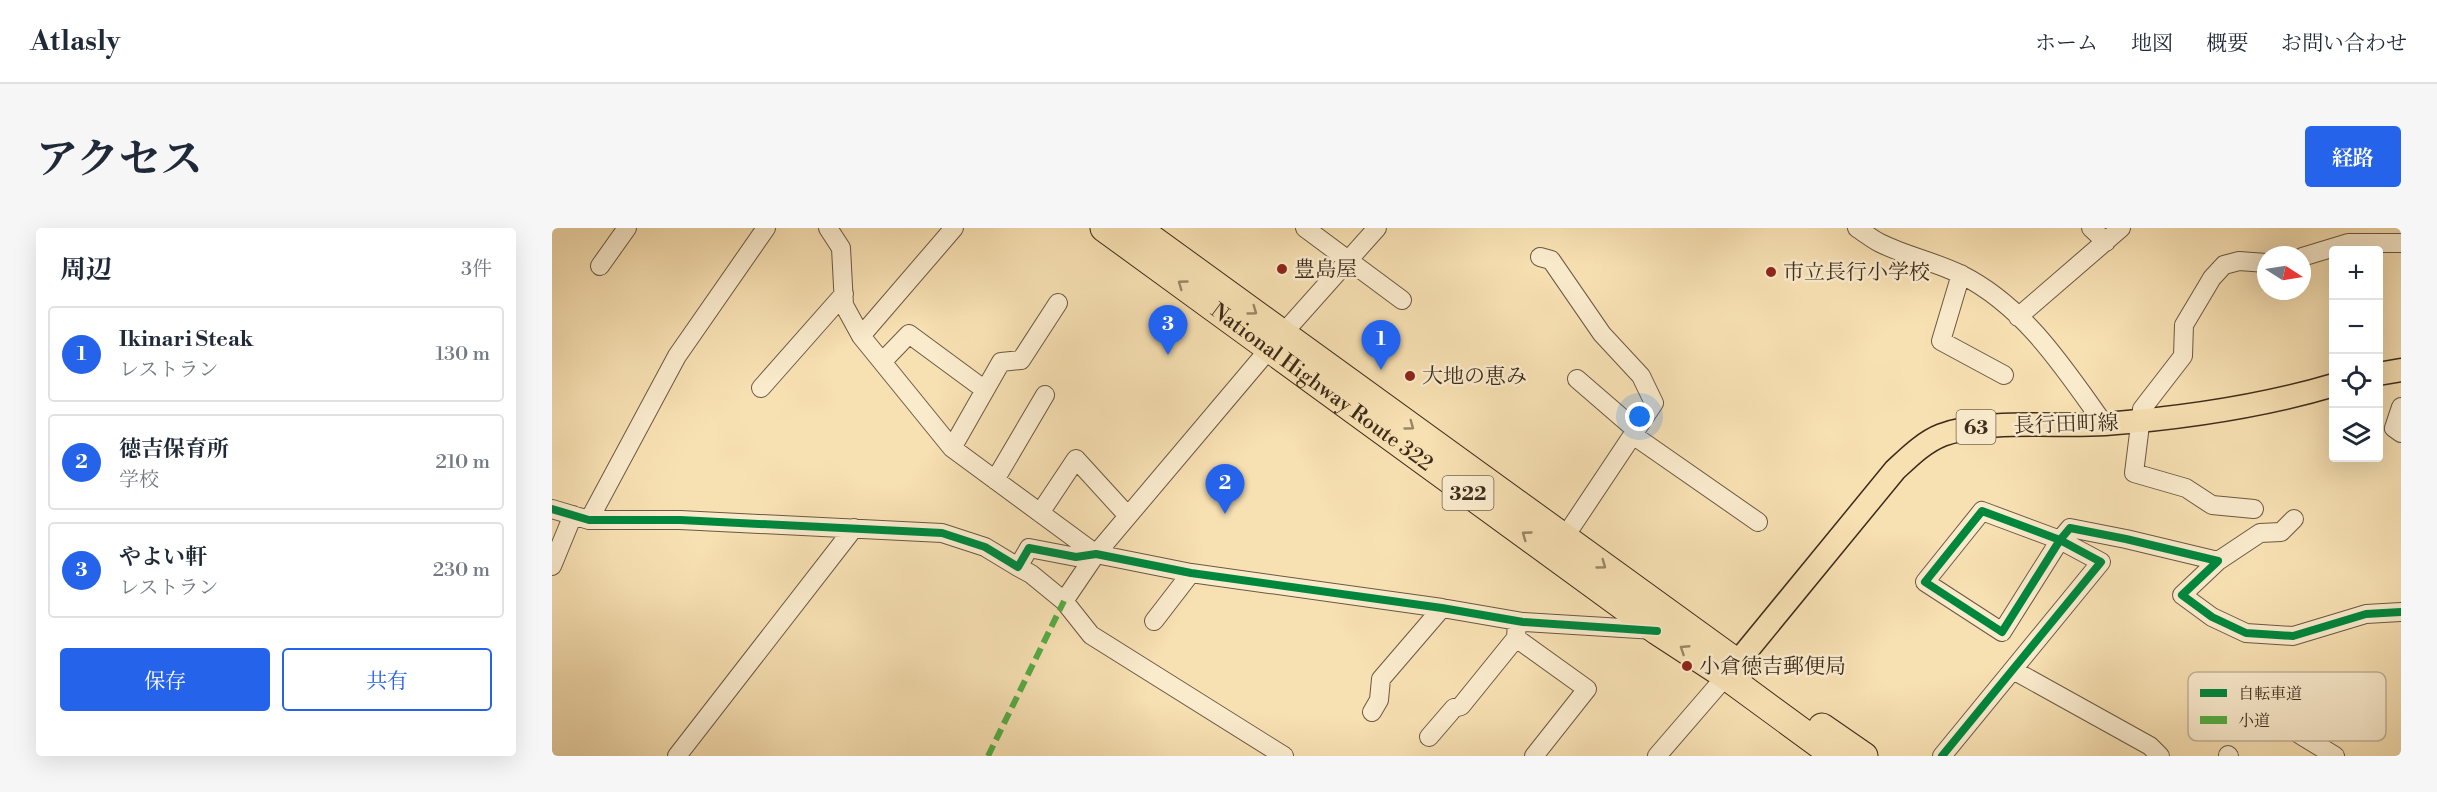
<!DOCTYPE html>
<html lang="ja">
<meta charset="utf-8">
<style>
:root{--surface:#fff;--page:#f6f6f7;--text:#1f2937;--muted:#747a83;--line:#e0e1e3;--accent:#2563eb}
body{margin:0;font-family:"Libre Bodoni","Noto Serif JP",serif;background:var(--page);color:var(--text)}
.controls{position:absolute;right:18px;top:18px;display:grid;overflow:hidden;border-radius:6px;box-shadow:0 6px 24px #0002}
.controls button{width:54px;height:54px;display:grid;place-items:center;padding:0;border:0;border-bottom:2px solid var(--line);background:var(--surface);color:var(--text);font:30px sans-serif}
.compass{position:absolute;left:1705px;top:18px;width:54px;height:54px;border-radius:50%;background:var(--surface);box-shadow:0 6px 24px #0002;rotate:102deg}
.you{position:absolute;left:1088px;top:189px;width:21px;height:21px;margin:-15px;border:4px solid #fff;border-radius:50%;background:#1a73e8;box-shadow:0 0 0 9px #1a73e833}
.badge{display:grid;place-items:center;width:39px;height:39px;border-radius:50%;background:var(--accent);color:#fff;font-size:20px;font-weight:700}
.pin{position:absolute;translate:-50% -50px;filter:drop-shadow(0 2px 3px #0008)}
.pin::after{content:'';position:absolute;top:32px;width:21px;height:18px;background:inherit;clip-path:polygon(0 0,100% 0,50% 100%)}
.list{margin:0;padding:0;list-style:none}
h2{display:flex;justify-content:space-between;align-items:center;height:78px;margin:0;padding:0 24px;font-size:26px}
h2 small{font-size:20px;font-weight:400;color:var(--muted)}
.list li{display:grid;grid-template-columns:39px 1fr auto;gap:18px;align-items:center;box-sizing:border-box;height:96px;margin:0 12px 12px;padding:0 12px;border:2px solid var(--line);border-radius:6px}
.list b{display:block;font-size:22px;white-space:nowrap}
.list p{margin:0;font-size:20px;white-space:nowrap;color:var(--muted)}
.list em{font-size:20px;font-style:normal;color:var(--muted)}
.actions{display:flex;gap:12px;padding:18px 24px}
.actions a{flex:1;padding:14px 0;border:2px solid var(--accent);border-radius:6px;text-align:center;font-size:21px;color:var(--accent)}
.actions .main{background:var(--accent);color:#fff}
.icon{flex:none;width:33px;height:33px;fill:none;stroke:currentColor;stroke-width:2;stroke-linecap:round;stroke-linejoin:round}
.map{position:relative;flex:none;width:1849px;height:528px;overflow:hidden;border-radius:6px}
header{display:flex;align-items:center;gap:36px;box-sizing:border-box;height:84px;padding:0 30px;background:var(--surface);border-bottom:2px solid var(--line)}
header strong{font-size:28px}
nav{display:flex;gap:33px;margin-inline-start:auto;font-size:21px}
.intro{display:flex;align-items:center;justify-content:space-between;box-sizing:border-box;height:144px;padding:0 36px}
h1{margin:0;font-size:42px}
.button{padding:15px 27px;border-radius:6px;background:var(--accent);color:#fff;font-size:21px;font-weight:700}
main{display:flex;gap:36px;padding:0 36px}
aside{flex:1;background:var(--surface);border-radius:6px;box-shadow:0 6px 24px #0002}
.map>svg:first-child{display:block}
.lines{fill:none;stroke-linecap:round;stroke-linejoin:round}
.minor-casing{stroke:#6b5842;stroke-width:20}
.major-casing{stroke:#3c2b1c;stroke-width:25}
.highway-casing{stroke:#3c2b1c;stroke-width:29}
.minor{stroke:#faebcd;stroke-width:18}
.major{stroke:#f7e0b2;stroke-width:22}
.highway{stroke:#f7e0b2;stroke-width:27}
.quiet{stroke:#55ab43;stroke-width:6;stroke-dasharray:12 6;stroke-linecap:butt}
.cycleway-casing{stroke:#faebcd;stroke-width:11}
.cycleway{stroke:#00873e;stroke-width:8}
.oneway{stroke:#9a8667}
.poi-dot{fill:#8f2418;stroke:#faebcd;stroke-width:2}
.labels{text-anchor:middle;stroke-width:5;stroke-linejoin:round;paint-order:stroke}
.shield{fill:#faebcd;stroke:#756551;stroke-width:1.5}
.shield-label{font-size:20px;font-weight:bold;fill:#3c2b1c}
.poi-label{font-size:21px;fill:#3c2b1c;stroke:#faebcd;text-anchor:start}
.street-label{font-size:21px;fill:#3c2b1c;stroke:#faebcd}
.key{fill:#faebcd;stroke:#c1b198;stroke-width:1.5}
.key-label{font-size:16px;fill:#3c2b1c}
</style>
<header>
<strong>Atlasly</strong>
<nav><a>ホーム</a><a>地図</a><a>概要</a><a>お問い合わせ</a></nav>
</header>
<div class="intro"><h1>アクセス</h1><a class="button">経路</a></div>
<main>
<aside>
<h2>周辺<small>3件</small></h2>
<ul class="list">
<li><span class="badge">1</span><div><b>Ikinari Steak</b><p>レストラン</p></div><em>130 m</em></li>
<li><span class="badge">2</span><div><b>徳吉保育所</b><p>学校</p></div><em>210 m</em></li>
<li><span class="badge">3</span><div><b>やよい軒</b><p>レストラン</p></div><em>230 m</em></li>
</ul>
<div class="actions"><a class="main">保存</a><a>共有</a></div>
</aside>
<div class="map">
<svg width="1849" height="528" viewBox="0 0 1849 528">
<rect width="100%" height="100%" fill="#f7e0b2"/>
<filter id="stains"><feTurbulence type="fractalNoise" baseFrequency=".00333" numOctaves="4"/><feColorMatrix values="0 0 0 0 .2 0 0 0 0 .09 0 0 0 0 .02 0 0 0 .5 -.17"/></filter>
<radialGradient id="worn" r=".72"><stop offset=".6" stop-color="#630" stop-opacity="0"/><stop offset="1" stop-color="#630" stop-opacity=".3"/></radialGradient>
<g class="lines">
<g class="minor-casing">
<path id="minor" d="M276,0L289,20L292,77L309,108L400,220L544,326
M753,0L850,72
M1305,0C1313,5 1320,11 1328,15C1354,28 1384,34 1410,47C1473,79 1512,140 1552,196
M1539,0L1554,14
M988,29L999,32L1050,106L1089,148L1102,175L1012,310
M1750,29L1796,15H1849
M48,38L75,0
M1409,46L1389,113L1452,147
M1466,89L1569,0
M309,108L402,0
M330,134L357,106L433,162
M1025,151L1084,202
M209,160L292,66
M1849,179L1842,200L1849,205
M1081,207L1206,294
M400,220L449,134L469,132L506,75
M443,252L493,167
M0,281L37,292H128L390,305L433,319L466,339L477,320L524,329L544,326L639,345L890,380L971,394L1103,402
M1702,281L1660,277L1634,260L1582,245L1590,181L1631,128L1632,97L1660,50L1672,37L1687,33L1714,35
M488,285L524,231L576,288
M37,292L125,128L214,0
M1666,333L1708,305L1729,304L1742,291
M0,338L21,287
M466,339L479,346L512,373L539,407L732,528
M512,373L544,326L718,120L825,0
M602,393L639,345
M965,393L964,410L1035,461L982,528
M1461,442L1598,518L1608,528
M1752,478L1747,506L1783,528
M820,484L827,472L829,451L890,380
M877,509L902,480L909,478L964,410
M1676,527L1677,528
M125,528L302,300
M1105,528L1174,448
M1390,528L1549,334L1508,312L1430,283L1373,354L1450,404L1508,312L1518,300L1574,311L1666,333L1630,367L1660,389L1694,405L1741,408L1814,386L1849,384"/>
</g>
<g class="major-casing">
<path id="major" d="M1826,146L1849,142
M1175,447L1343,242C1357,229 1372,214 1390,207C1435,191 1504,199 1553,196C1630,190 1708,179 1782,157"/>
</g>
<g class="highway-casing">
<g id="highway">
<path id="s1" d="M552,0L1105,403L1174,448L1283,528"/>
<path d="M585,0L1191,439"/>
<path d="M1270,499L1312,528"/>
</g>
</g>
<use href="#minor" class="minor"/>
<use href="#major" class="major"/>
<use href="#highway" class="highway"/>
<path class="quiet" d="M436,528L512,373"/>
<g class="cycleway-casing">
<path id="cycleway" d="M0,281L37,292H128L390,305L433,319L466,339L477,320L524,329L544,326L639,345L890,380L971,394L1105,403
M1390,528L1549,334L1508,312L1430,283L1373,354L1450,404L1508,312L1518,300L1574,311L1666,333L1630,367L1660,389L1694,405L1741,408L1814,386L1849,384"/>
</g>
<use href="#cycleway" class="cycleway"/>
</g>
<defs><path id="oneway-chevron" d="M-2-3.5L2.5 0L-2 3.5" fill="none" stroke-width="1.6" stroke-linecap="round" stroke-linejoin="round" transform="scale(1.5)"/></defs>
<g class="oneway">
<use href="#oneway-chevron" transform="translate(630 56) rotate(-144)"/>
<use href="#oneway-chevron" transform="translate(701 83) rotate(36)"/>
<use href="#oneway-chevron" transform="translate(858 198) rotate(36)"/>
<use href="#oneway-chevron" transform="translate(974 307) rotate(-144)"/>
<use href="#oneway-chevron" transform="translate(1050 337) rotate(36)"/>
<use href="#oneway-chevron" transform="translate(1132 421) rotate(-147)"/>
</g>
<g class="poi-dot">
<circle cx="730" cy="41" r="6"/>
<circle cx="1219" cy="44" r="6"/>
<circle cx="858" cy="148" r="6"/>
<circle cx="1135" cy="438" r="6"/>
</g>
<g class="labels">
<g class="shield">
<rect x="1404.5" y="182" width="39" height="34" rx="4.5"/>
<rect x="890.5" y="248" width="51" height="34" rx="4.5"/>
</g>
<g class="shield-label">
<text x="1424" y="206">63</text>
<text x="916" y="272">322</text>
</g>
<g class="poi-label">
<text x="742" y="48">豊島屋</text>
<text x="1231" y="51">市立長行小学校</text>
<text x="870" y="155">大地の恵み</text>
<text x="1147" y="445">小倉徳吉郵便局</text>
</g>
<g class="street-label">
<text dy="7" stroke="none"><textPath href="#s1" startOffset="270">National Highway Route 322</textPath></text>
<text transform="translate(1514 196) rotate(-2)" y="7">長行田町線</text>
</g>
</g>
<rect x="1636" y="444" width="198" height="69" rx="9" class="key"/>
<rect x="1648" y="461" width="27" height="8" fill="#00873e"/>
<rect x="1648" y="488" width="27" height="8" fill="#55ab43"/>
<g class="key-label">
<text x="1686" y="471">自転車道</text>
<text x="1686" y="498">小道</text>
</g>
<rect width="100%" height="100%" filter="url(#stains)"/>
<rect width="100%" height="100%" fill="url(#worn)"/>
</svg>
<div class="controls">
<button>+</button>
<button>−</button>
<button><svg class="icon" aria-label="locate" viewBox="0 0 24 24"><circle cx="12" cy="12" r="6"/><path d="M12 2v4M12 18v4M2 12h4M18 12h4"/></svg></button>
<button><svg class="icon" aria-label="layers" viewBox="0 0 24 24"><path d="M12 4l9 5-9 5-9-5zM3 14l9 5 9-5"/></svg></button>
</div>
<svg class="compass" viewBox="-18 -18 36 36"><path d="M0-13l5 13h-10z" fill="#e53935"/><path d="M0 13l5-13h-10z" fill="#747a83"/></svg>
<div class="you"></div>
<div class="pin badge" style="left:829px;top:142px">1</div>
<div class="pin badge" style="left:673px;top:286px">2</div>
<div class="pin badge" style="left:616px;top:127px">3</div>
</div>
</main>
